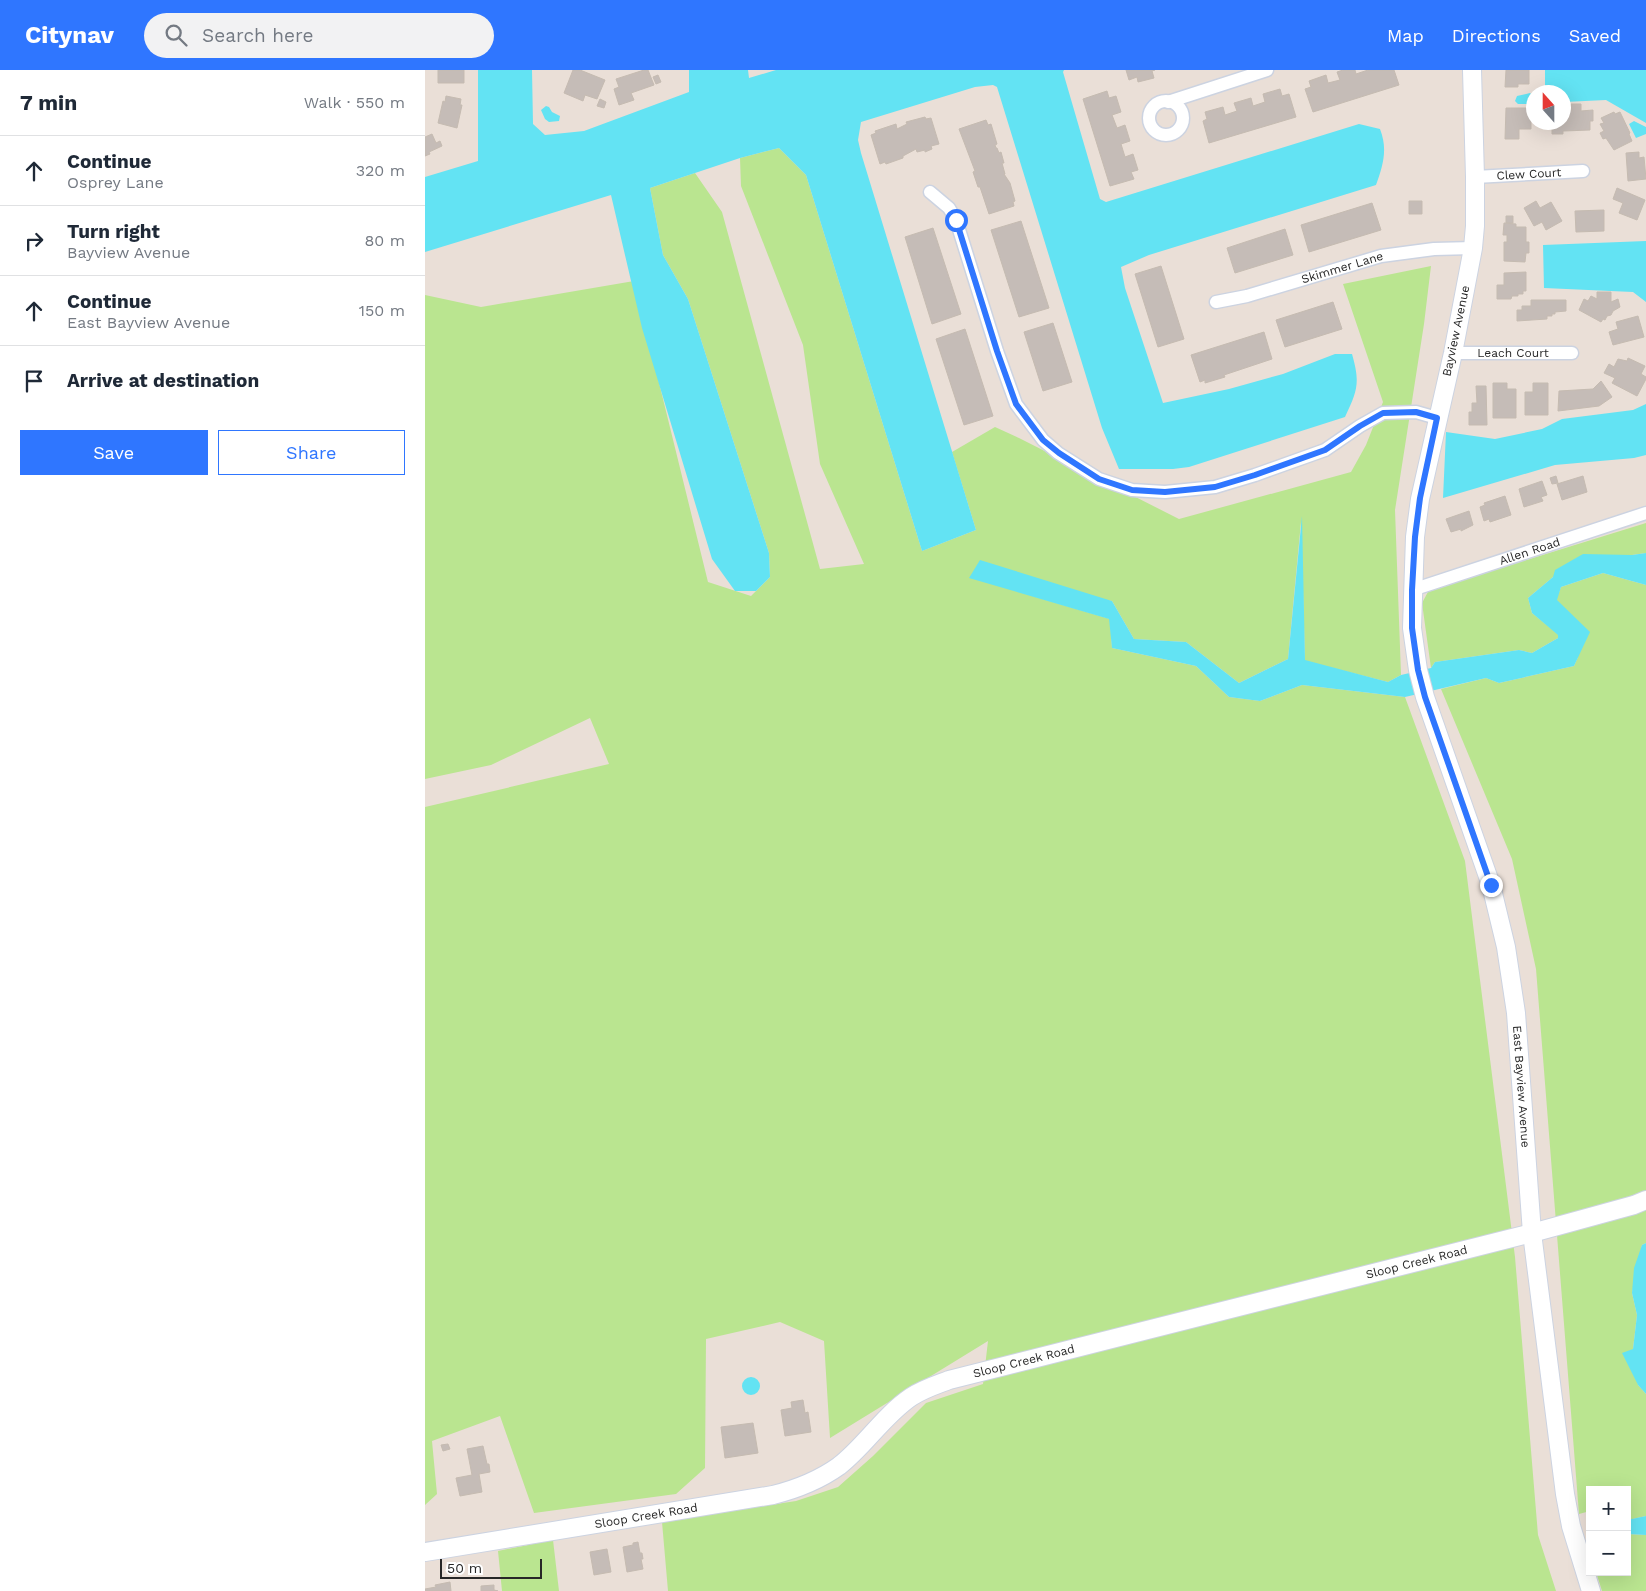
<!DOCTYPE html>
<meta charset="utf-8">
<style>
:root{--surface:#fff;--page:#f2f2f3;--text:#1f2937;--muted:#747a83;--line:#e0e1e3;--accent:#2f76ff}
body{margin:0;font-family:"Work Sans",sans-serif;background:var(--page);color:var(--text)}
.controls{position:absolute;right:15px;bottom:15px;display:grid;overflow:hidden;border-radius:0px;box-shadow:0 5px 20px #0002}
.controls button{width:45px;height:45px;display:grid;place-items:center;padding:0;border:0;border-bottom:1px solid var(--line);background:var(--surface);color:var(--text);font:25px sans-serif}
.compass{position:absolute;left:1101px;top:15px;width:45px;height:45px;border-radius:50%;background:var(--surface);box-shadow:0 5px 20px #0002;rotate:339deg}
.scale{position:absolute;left:15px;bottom:12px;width:102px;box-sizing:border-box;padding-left:5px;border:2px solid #272727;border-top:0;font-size:14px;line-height:18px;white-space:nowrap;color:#272727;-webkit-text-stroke:4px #fff;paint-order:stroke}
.stop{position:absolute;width:15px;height:15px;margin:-11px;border:4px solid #2f76ff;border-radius:50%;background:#fff}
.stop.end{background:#2f76ff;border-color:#fff;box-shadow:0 1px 5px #0008}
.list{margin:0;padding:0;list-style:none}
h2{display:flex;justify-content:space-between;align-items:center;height:65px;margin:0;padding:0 20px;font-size:21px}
h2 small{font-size:16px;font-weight:400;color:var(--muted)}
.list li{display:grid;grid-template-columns:32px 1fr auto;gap:15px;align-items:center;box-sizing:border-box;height:70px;padding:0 20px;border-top:1px solid var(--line)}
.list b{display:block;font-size:19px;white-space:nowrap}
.list p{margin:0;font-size:16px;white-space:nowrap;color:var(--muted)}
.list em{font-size:16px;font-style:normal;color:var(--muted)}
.actions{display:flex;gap:10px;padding:15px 20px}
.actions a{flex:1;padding:11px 0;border:1px solid var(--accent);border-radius:0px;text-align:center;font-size:18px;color:var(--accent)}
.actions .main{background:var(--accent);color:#fff}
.icon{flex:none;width:28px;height:28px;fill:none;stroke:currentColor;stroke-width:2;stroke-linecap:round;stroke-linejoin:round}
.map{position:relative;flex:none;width:1221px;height:1521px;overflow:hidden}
header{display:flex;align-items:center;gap:30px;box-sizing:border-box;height:70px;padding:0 25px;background:var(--accent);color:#fff}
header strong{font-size:24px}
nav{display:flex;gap:28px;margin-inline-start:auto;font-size:18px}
.search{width:350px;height:45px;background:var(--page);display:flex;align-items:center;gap:12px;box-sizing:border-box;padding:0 18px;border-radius:28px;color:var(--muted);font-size:19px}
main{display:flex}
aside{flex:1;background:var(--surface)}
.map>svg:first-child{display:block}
.green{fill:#bae590}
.water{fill:#63e3f3}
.building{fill:#c5bcb7;stroke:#c5bbb1}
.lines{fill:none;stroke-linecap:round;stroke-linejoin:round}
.street-casing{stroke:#ccd3e1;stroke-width:15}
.secondary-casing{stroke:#ccd3e1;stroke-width:20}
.street{stroke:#fff;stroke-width:12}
.secondary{stroke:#fff;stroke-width:18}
.route{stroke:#2f76ff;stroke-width:6}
.labels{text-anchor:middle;stroke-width:4.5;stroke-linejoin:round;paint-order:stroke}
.street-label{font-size:12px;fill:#272727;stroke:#fff}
</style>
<header>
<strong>Citynav</strong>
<div class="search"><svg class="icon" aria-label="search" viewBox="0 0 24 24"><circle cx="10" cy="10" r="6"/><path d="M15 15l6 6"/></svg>Search here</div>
<nav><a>Map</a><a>Directions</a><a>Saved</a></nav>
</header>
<main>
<aside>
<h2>7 min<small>Walk · 550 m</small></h2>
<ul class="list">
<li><svg class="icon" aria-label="ahead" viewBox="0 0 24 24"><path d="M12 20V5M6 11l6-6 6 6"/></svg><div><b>Continue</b><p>Osprey Lane</p></div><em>320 m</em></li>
<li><svg class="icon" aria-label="right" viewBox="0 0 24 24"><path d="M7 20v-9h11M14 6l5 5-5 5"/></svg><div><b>Turn right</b><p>Bayview Avenue</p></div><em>80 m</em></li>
<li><svg class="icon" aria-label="ahead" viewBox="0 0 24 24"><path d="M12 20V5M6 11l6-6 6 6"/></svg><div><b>Continue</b><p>East Bayview Avenue</p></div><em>150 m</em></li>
<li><svg class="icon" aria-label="arrive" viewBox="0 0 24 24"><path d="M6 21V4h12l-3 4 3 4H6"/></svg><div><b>Arrive at destination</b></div></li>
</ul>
<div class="actions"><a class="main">Save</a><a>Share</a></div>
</aside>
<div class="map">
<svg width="1221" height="1521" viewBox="0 0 1221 1521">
<rect width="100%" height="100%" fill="#eadfd7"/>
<path class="green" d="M354,78L381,105L497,481L551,460L527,382L570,357L594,368L754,449L926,402L941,375L958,332L918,214L1006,196L999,254L970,440L976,605L963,612L880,591L876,452L863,589L814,613L761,572L709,569L687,531L544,507L685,549L687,578L771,596L804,627L835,631L877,615L980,627L1040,791L1090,1187L1113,1465L1131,1521H243L237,1452L371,1431L413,1417L448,1386L501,1333L558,1314L563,1271L405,1368L399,1271L355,1252L281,1269L280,1398L251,1424L109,1443L75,1346L7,1371L12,1424L0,1435V737L184,694L165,648L66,695L0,709V225L56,237L209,211L283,512L326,526L345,507L344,483L263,229L238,185L225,118L270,103L297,142L395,499L439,494L395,394L378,275L316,116L315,88Z
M1221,453V483L1207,485L1128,507L1103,528L1107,543L1134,565L1133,568L1107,583L1094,580L1010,592L1006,598L997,533L1004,520Z
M1178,503L1221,515V1173L1217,1175L1207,1223L1212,1245L1208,1279L1213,1315L1221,1324V1446L1203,1450L1202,1420H1165V1441L1154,1444L1111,899L1087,789L1016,619L1061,608L1074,613L1149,596L1153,587L1131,530L1136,517Z
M1202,1464L1221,1465V1521H1177L1171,1502H1202Z
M128,1470L134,1521H77L73,1481Z"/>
<path class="water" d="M53,0H107L108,54L120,65L159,61L264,22V0H323L324,8L351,0H639L638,2L675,129L681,132L934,54L955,59C963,79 958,96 951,115L724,185L696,197L700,218L738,333L804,319L858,304L910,284H927C935,312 933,320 920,347L764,397L748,399H694L677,358L572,17L568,15L550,17L436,52L433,70L436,83L551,460L497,481L381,105L354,78L315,88L225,118L238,185L263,229L344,483L345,507L331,521H310L287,489L217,258L186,125L0,182V107L53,91Z
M1120,0H1221V53L1181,30L1139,32L1138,22H1120Z
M1105,23L1108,26V34H1093L1090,31L1092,26Z
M121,36L124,37L127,42L135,46L134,51L124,52L120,49L116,40Z
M1209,51L1221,57V64L1211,68L1204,54Z
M1221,171V232L1208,222L1119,218L1118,175Z
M1221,334V385L1209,388L1130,395L1018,428L1021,362L1070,369L1117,359L1137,349L1208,340Z
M877,446L880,590L963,612L976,605L1006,598L1010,592L1094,580L1107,583L1133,568V565L1107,543L1103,528L1128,507L1130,500L1158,484L1207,485L1221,483V515L1178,503L1136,517L1132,530L1165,562L1149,596L1074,613L1061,608L980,627L877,615L835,631L804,627L771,596L687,578L684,549L544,508L555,490L687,531L709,569L761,572L814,613L863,589Z
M1221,1173V1324L1213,1315L1197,1283L1208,1279L1212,1245L1207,1223L1209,1198L1217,1175Z
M317 1316a9 9 0 1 1 18 0a9 9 0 1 1-18 0Z
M1221,1446V1465L1202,1464V1450Z"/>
<path class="building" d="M13,0H39V13H13Z
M148,0H155L180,10L172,29L160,25L158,31L139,23Z
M219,0H223L229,15L206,23L209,30L194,35L189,19L194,17L191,9Z
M701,0H730L727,1L729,8L713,12L712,7L704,10Z
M918,0H930L931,4L943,0H969L974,15L888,42L880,19L886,17L884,11L901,5L903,13L915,10L912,2Z
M1081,0H1104V14H1093V17H1080Z
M233,5L236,12L231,14L228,7Z
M855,19L857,26L864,24L871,47L784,73L778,51L782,49L780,42L798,37L800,45L812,41L809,33L826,28L828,36L840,32L838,24Z
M682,21L684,28L691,26L696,42L687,45L692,58L700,55L705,71L696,74L700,87L708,84L713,100L706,102L709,109L685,116L658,29Z
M21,26L36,29L35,35H37L32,58L13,53L18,31L20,32Z
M175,29L181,32L179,38L172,36Z
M1146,34H1156V41L1168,40V51H1165V60L1138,61V64H1127V52H1138V41H1146Z
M1081,38H1106V59H1094V69H1080Z
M1189,42L1190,44L1195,42L1205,63L1204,64L1207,71L1189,80L1181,68L1178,69L1175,63L1179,61L1175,54L1179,53L1176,48Z
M500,47L501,49L506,48L514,74L506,76L507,79L500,82V80L492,82L491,79L478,86V88L461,94L460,92L455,94L446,65L451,63L450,61L471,54L472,59L482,54L481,52Z
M561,50L563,55L566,54L572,74L570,75L571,78H572L574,83L576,82L579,93H577L580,104H579L585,113L590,131L588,132L589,136L564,144L555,117H553L548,102L550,101L534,59Z
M7,64L11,73L15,71L17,76L4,82L5,84L0,86V67Z
M1214,82V88L1219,87L1221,109L1203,111L1201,83Z
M1192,118L1220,130L1212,150L1194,143L1198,133L1188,129Z
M984,131H997V144H984Z
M1111,131L1115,138L1126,132L1137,151L1121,160L1117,152L1109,156L1099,138Z
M947,133L956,160L884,182L876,155Z
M1179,140V161L1151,162L1150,141Z
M1081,146H1088V153H1081Z
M596,151L624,238L594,247L566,160Z
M1079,153L1091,154V157H1101V172H1104V183H1101L1100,192L1079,191V172H1082V165H1078Z
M508,158L536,244L507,254L480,167Z
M860,159L868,185L810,203L802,178Z
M736,196L759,269L733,277L710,204Z
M1101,202V221H1098V224H1093V226H1087L1086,229H1072V215H1079V203Z
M1172,222H1186V232L1193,229L1195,237L1188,241L1186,245L1182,246L1180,250L1178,249L1176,252L1154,240L1159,229L1163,231L1166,226L1172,229Z
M1106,230H1141V241L1130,242V244H1127V246H1122V249L1092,251V240H1097V236H1106Z
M908,232L917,259L860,277L851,250Z
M1213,246L1219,267L1188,275L1184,262L1193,259L1191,252Z
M628,253L647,312L618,321L599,262Z
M540,259L568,346L539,355L511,269Z
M839,262L847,289L799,305L800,307L780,313V310L775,312L766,285Z
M1203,288L1220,296L1216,304L1221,307V309L1212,326L1187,313L1190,308L1179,303L1184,294L1189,297L1193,289L1202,291Z
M1176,311L1187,327L1174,336L1133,341L1134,321L1168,319Z
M1068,313H1082V319H1091V348H1068Z
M1108,313H1123V345H1100V322H1108Z
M1051,316H1061L1062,355H1044V342H1047V333H1052Z
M1131,406L1133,413L1127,414L1125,408Z
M1158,406L1162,422L1137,430L1132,414Z
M1117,411L1122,425L1116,427L1118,431L1099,437L1094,419Z
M1080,426L1086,445L1065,452L1064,449L1059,451L1055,437L1060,435L1059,433Z
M1044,441L1048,455L1036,461V459L1026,462L1021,449Z
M378,1330L380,1343L383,1342L386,1362L360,1366L356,1340L367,1338L366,1332Z
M328,1353L333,1383L300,1388L296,1357Z
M23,1374L25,1379L18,1381L16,1375Z
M58,1376L62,1394H64L65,1402L54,1404L57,1422L35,1426L31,1408L47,1405L42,1379Z
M213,1472L215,1483H217L218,1489H216L218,1499L202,1502L198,1477L208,1475V1473Z
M182,1479L186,1502L169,1505L165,1482Z
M25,1512L26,1521H0V1519L11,1517L10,1515Z
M69,1515V1520L73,1521H56V1516Z"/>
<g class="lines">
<g class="street-casing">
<g id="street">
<circle cx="741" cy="48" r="17"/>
<path d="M743,32L842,0"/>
<path id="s1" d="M1050,107L1158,101"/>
<path d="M505,122L524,138L531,150L572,281L591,334L618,370L633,383L674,409L707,420L740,422L790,417L830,405L900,380L935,356L958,343L991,342L1012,348"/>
<path id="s2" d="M791,232L822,226L956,186L1009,179L1048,178"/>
<path id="s3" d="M1028,283H1147"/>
<path id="s4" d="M987,520L1221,443"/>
</g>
</g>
<g class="secondary-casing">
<g id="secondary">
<path id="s5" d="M1047,0L1050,107V156L1048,178L1028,283L995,429L990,467L987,558L993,600L1000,627L1066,815L1081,877L1091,943L1107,1163L1140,1424L1146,1456L1166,1521"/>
<path id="s6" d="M0,1482L348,1425C372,1419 393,1411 414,1396C440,1376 458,1346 486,1327C498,1319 511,1315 524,1310L1107,1163L1209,1135L1221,1130"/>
</g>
</g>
<use href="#street" class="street"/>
<use href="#secondary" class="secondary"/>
</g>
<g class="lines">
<path class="route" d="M531,150L572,281L591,334L618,370L634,383L674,409L707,420L740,422L790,417L830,405L900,380L935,356L958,343L991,342L1012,348L995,428L990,467L987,520V558L993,600L1000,627L1066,815"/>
</g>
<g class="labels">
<g class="street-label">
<text dy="4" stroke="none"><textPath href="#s1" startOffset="54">Clew Court</textPath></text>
<text dy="4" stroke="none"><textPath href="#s2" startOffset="131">Skimmer Lane</textPath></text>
<text transform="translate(1031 261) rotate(-78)" y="4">Bayview Avenue</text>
<text dy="4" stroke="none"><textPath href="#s3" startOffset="60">Leach Court</textPath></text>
<text dy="4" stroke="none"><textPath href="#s4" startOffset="124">Allen Road</textPath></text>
<text dy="4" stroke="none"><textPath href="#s5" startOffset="1038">East Bayview Avenue</textPath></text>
<text dy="4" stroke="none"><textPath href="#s6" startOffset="1049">Sloop Creek Road</textPath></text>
<text dy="4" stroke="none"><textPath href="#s6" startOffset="644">Sloop Creek Road</textPath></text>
<text dy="4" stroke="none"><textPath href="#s6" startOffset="224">Sloop Creek Road</textPath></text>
</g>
</g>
</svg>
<div class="controls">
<button>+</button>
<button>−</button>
</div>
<svg class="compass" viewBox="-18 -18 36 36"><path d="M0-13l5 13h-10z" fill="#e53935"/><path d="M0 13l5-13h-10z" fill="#747a83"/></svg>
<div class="scale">50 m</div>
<div class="stop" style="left:531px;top:150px"></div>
<div class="stop end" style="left:1066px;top:815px"></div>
</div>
</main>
